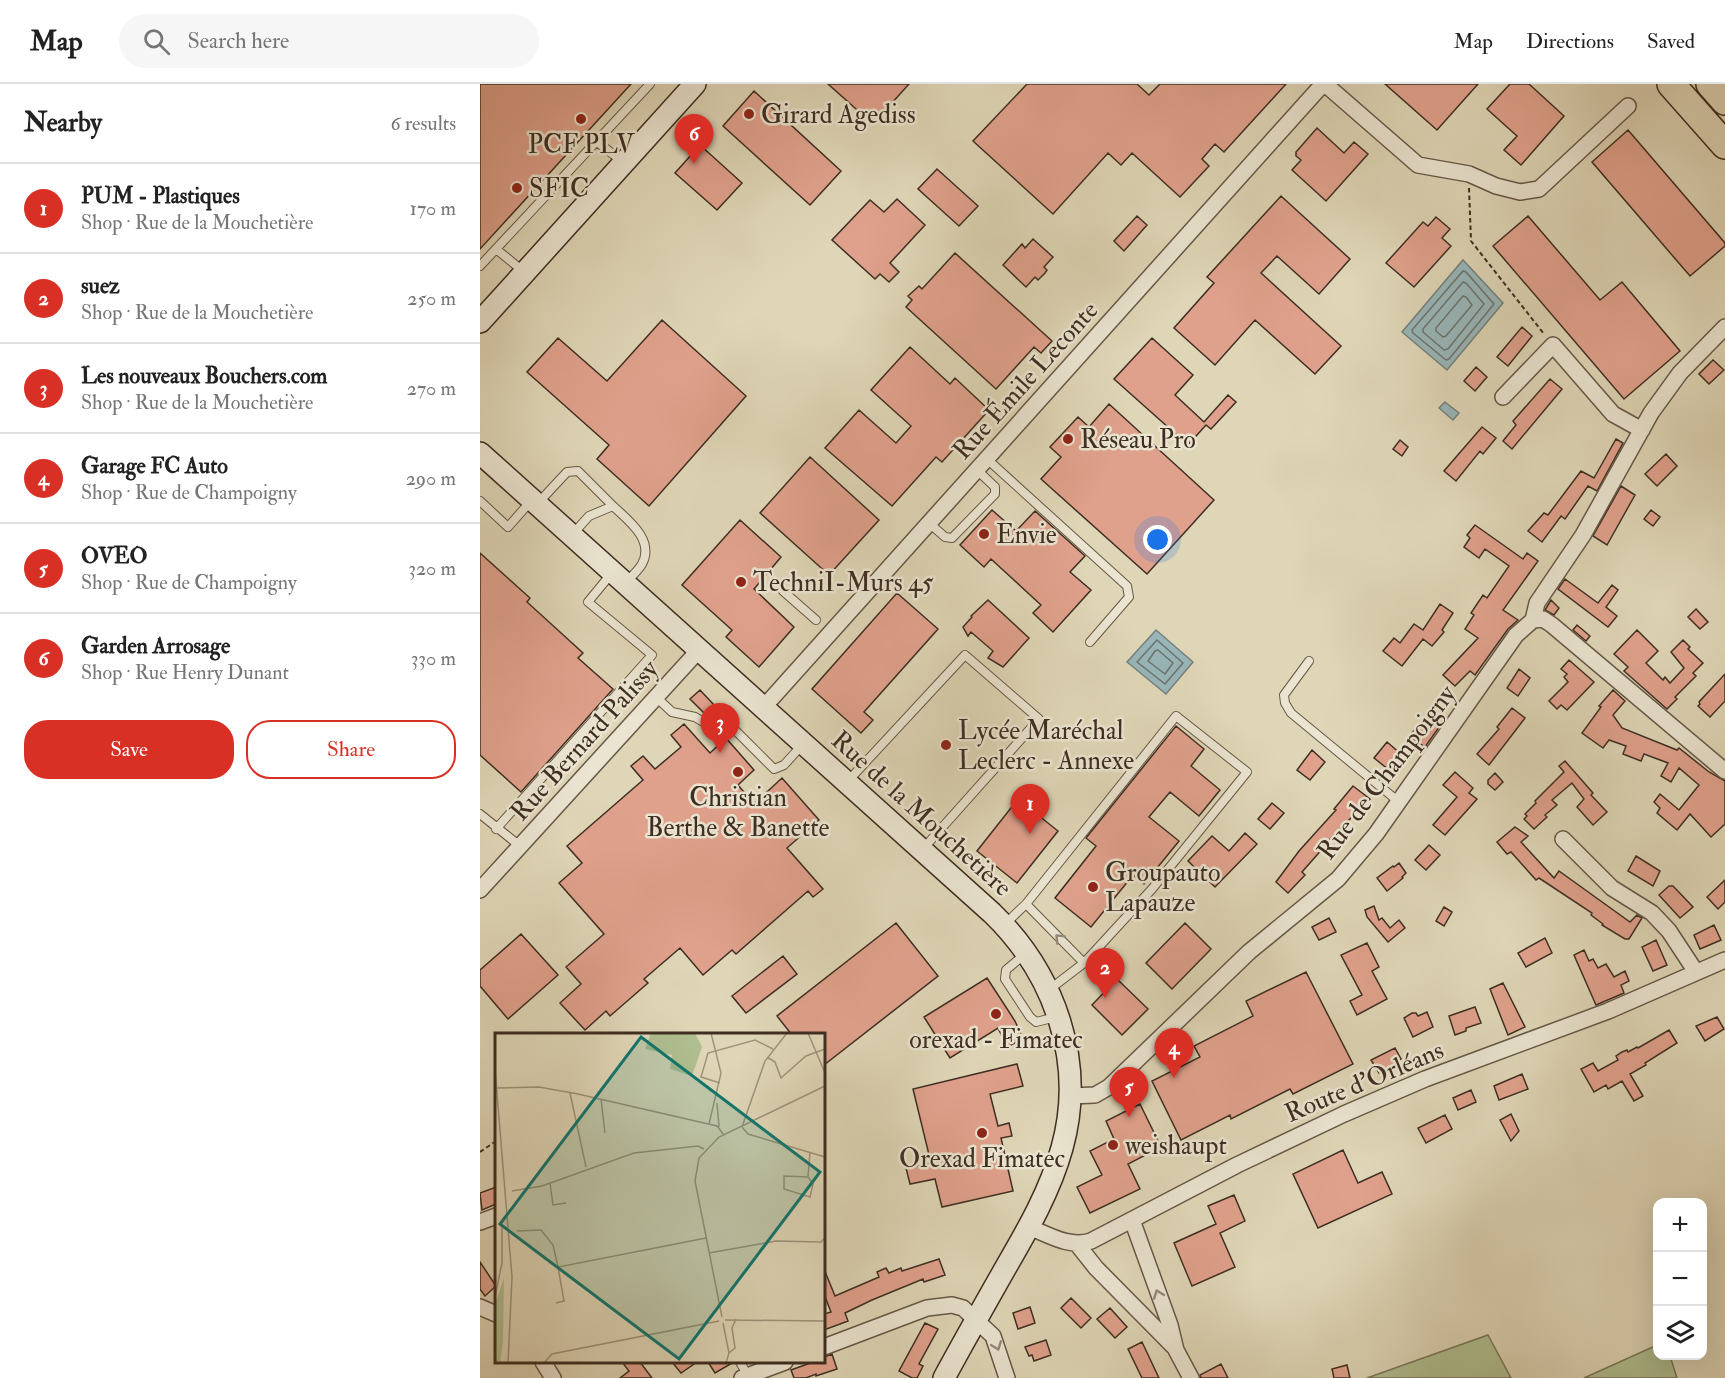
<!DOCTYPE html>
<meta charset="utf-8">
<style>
:root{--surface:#fff;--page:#f6f6f6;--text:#222;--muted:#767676;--line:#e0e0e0;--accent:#d93025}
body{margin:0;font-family:"IM FELL Double Pica",serif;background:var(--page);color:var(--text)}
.controls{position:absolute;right:18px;bottom:18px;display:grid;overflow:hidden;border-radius:12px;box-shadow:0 6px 24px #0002}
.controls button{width:54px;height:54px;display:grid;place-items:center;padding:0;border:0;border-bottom:2px solid var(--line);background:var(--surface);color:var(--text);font:30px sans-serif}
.you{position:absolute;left:678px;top:456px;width:21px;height:21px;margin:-15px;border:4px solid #fff;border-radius:50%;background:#1a73e8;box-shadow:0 0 0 9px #1a73e833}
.badge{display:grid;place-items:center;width:39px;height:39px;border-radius:50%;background:var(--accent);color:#fff;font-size:20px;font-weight:700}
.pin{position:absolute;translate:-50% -50px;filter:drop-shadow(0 2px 3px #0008)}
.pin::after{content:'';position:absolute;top:32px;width:21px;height:18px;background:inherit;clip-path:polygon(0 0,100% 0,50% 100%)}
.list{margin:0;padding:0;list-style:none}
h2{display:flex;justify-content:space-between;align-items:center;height:78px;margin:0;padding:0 24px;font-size:26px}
h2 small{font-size:20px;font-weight:400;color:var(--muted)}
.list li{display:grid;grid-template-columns:39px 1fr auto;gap:18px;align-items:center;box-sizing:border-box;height:90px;padding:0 24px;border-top:2px solid var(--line)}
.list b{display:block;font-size:22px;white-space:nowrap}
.list p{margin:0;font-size:20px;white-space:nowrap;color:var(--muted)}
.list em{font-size:20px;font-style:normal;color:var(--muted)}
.actions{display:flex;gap:12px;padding:18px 24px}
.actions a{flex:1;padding:14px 0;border:2px solid var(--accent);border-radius:24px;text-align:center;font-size:21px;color:var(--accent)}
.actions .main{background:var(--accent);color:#fff}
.icon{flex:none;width:33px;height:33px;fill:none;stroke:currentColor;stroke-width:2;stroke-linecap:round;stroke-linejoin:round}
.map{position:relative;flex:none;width:1245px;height:1294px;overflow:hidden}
header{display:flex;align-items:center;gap:36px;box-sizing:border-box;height:84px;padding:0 30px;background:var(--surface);border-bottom:2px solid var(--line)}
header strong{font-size:28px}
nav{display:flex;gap:33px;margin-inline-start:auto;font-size:21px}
.search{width:420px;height:54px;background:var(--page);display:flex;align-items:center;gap:15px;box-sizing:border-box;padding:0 21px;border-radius:33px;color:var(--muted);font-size:22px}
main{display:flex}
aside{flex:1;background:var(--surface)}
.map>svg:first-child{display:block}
.green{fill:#afbe90;stroke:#767659;stroke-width:1.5}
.water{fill:#98b6b9;stroke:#74807d;stroke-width:1.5}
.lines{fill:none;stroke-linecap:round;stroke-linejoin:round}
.shore{stroke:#6b726e;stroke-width:1.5}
.building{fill:#e0a18c;stroke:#3e2e22;stroke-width:1.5}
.lane-casing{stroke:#665847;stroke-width:10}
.street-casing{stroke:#665847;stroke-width:18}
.secondary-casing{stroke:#3e2e22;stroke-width:24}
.highway-casing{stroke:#3e2e22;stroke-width:30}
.path{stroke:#3e2e22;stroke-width:2;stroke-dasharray:4.5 3;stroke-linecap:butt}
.lane{stroke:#eae4d0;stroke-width:8}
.street{stroke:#eae4d0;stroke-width:15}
.secondary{stroke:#eae4d0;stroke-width:21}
.highway{stroke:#dfd6b7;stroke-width:27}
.oneway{stroke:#948979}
.poi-dot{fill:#8f2418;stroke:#eae4d0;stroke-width:2}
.labels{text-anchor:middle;stroke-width:5;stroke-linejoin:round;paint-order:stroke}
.poi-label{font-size:26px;fill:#3e2e22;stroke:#eae4d0;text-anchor:start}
.street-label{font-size:26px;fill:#3e2e22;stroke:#eae4d0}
.inset-road{fill:none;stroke:#9f937b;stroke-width:1.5}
.view{fill:#0f766e;fill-opacity:0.15;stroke:#0f766e;stroke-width:3}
.inset-edge{fill:none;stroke:#3e2e22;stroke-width:3}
</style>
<header>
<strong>Map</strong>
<div class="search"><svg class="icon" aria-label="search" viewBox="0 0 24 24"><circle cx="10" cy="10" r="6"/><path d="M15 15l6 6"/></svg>Search here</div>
<nav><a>Map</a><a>Directions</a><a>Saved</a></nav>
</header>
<main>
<aside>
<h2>Nearby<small>6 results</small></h2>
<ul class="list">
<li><span class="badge">1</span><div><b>PUM - Plastiques</b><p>Shop · Rue de la Mouchetière</p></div><em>170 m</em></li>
<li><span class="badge">2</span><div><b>suez</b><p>Shop · Rue de la Mouchetière</p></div><em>250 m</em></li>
<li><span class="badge">3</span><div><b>Les nouveaux Bouchers.com</b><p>Shop · Rue de la Mouchetière</p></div><em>270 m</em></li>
<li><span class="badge">4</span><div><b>Garage FC Auto</b><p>Shop · Rue de Champoigny</p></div><em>290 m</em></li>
<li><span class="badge">5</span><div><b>OVEO</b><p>Shop · Rue de Champoigny</p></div><em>320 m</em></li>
<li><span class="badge">6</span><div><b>Garden Arrosage</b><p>Shop · Rue Henry Dunant</p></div><em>330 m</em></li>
</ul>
<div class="actions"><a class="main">Save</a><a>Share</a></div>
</aside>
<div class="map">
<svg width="1245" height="1294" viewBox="0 0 1245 1294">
<rect width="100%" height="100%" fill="#dfd6b7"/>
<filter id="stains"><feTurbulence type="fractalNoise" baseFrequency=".00333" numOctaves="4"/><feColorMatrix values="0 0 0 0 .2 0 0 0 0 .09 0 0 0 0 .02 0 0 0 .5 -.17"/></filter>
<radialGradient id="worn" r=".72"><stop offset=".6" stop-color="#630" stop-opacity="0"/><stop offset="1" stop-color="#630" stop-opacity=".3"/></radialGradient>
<path class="green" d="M1008,1251L1031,1294H887Z
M1177,1261L1178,1272H1190L1197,1294H1104Z"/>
<path class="water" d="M983,176L1023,219L967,286L922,248Z
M965,318L979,329L973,336L959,324Z
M676,546L713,578L686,610L647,578Z"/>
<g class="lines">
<path class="shore" d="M983,187L986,188L1014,220L969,275L966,276L933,249L932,246Z
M983,198L986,199L1004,220L968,265L964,266L943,248V245Z
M983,212L986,213L992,221L966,252L963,253L956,247V244Z
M677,556L703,579L685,600L657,578Z
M678,566L693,579L685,590L668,577L675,567Z"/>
</g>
<path class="building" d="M0,0H151L0,165Z
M348,0H429L393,40Z
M547,0H657L669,11L680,0H806L744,68L735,60L722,75L729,82L700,113L652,69L641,81L628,69L573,130L493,57Z
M905,0H998L957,46Z
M1030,0H1049L1084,32L1041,81L1024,66L1037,52L1007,25Z
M274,7L361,87L330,121L243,42Z
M837,44L864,69L874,58L888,70L846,117L812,86L821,76L816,72V68Z
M1148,46L1245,159V162L1210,192L1112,78Z
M220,61L262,99L237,126L195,89Z
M457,85L498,122L479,142L438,105Z
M801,112L870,175L839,210L797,172L781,189L861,262L835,290L775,236L735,281L694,244L734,199L727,193Z
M417,115L445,141L410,179L419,188L409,198L400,190L395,195L352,156L390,116L404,128Z
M657,132L667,141L644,167L634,157Z
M1048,132L1120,216L1142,198L1200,267L1144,315L1013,162Z
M956,133L970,145L962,154L971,162L934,203L906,179L943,138L948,142Z
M553,155L573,173L564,183L567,186L565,189L558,196L555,193L546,203L523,181L542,160L545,164Z
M475,169L572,257L561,269L554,263L516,305L426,223L432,216L428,212L439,202L442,205Z
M182,236L266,312L169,422L117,375L129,361L47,288L78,254L127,297Z
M1042,243L1052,252L1028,282L1017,273Z
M672,254L713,291L695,311L724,338L748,311L756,318L731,345L726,341L708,361L634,295Z
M430,263L470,300L475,294L509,326L462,378L456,373L412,422L345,364L379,326L416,359L431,342L391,306Z
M1233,276L1244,286L1229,300L1219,290Z
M996,283L1007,293L995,307L984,297Z
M1070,295L1082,305L1032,365L1023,357L1036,341L1033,337Z
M629,320L734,416L667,490L561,395L581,373L570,363L598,333L609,343Z
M1002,343L1016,354L1003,370L1000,367L976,397L964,387Z
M1136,355L1143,359L1117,407L1108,402L1085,435L1081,432L1062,458L1048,447L1064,429L1068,431L1101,387L1114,394Z
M920,356L928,363L922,372L913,365Z
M1186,370L1197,382L1177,402L1165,390Z
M330,373L399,436L349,491L280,429Z
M1141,402L1155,411L1127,461L1113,452Z
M512,426L536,447L555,427L605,472L590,488L611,506L573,548L553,529L561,521L511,475L504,483L480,461Z
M1171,426L1180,433L1173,442L1164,435Z
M260,436L301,473L274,505L314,543L279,583L246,553L252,546L202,501Z
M995,441L1043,475L1047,469L1058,477L1023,526L1038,536L1028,545L995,591L990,587L975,602L963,591L998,554L985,545L994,531L991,529L1003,511L1007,514L1029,482L1005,465L999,474L984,463L990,454L987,451Z
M0,469L50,514L47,518L103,569L98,574L133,605L41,708L0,671Z
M1085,495L1118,519L1132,501L1138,506L1126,523L1137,532L1128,543L1078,505Z
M417,509L458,545L384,628L393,636L381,649L332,605Z
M508,516L549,554L523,583L508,574L513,567L491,548L488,552L483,543L492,533L491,532Z
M1071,516L1079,524L1074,531L1065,526Z
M960,520L973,529L962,546L964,548L952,562L943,555L922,582L903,567L914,554L920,559L934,540L943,546Z
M1216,525L1228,538L1220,545L1208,533Z
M1097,541L1110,552L1106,557L1093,546Z
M1157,546L1178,567L1166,579L1183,596L1185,593L1190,599L1204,584L1191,568L1203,556L1210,563L1208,565L1223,579L1213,589L1216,592L1195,613L1197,615L1187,625L1144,587L1148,583L1134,570Z
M1089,576L1114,598L1087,626L1081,621L1077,625L1069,617L1088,598L1084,593L1087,590L1081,585Z
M1039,585L1050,594L1038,612L1027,604Z
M1245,590V617L1230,633L1218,622L1220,620L1219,618Z
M220,606L235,622L226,631L210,615Z
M1133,606L1145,617L1133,631L1142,644L1197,666L1199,664L1229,688L1245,697V740L1231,753L1210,730L1197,746L1177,729L1180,724L1174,718L1180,710L1199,726L1219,701L1199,684L1191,698L1181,692L1188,679L1164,670L1161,677L1143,670L1146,662L1129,656L1123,664L1102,649L1121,623L1119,622Z
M1032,624L1045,634L1009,681L997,670L1019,645L1017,643Z
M949,629L962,639L945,663L929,652Z
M204,640L230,669L246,654L274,686L258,701L274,720L302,694L339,736L307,764L343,805L333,813L328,807L256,870L252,866L223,891L200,864L164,895L168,899L130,932L126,927L105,946L80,919L101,900L86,883L124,850L79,799L102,779L87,762L163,696L151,682L163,672L175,685L201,663L191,651Z
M696,642L724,665L711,682L740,706L719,732L690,708L669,733L699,757L664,800L653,791L611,843L575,814L616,762L606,754Z
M907,658L921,670L909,686L894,674Z
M832,666L845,678L830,696L817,686Z
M1085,677L1113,709L1111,711L1127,728L1113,741L1097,723L1104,715L1092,699L1072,716L1077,721L1065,731L1067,733L1054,745L1044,735L1047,732L1045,730L1056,719L1055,717L1084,688L1079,682Z
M975,688L993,704L989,709L997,715L965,751L953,741L977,713L963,701Z
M1015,689L1023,698L1015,706L1008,700V696Z
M873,702L890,715L843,762L844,763L822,788L825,791L808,809L796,798L819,767L856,726L854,725Z
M538,715L578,747L537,799L497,767Z
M792,719L804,729L790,745L778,735Z
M1035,743L1048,752L1041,758L1074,794L1079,787L1150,838L1157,831L1162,834L1149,855H1145L1122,841L1123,840L1111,831L1112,829L1059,794L1056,796L1031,768L1027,770L1017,758Z
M765,749L777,760L735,803L708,777L732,752L749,767Z
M949,761L960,771L946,786L935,776Z
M1156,772L1180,787L1173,802L1148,787Z
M919,779L926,789L922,793L923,794L907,807L897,794L913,782L914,783Z
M1245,796V818L1238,825L1227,813Z
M1189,802H1193L1213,823L1200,834L1179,811Z
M894,822L899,836L902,834L910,844L919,836L925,844L908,858L887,833L885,826Z
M964,823L972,828L964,842L956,837Z
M849,834L856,848L839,856L832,843Z
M416,839L458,892L344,981V951H312L297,932Z
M705,839L731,865L692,905L666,879Z
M1234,841L1241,856L1220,865L1214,851Z
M41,850L78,891L28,935L0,902V886Z
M1065,854L1072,869L1046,883L1038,869Z
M1176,856L1187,881L1173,887L1162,863Z
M887,859L899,883L892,887L907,915L877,931L870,917L882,911L861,871Z
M1104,866L1109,877L1113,875L1118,884L1126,880L1134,893L1145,887L1149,897L1141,901L1144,909L1116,921L1094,871Z
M303,872L317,890L266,929L252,912Z
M826,888L873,980L813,1010L810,1005L751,1035L750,1031L701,1056L672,997L720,973L714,962L773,932L766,917Z
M507,894L535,937L543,955L527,963L518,944L470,974L444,933Z
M637,895L668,925L642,951L612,921Z
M1023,899L1045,943L1028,951L1010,905Z
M995,923L1001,939L986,944V947L975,951L969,932Z
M947,928L953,943L933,953L924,934L932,929H936L938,932Z
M1237,933L1244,945L1225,957L1216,942Z
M1189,946L1197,959L1165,979L1166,981L1150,990L1163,1012L1154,1017L1142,997L1128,1005L1126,1001L1114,1008L1101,985L1113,979L1118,987L1138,976L1136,972L1142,968L1147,966L1148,968L1157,963L1158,964Z
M915,964L921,975L915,978L916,980L899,989L891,976Z
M537,980L543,1002L510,1010L518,1042L529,1039L532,1052L521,1054L533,1107L462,1123L455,1095L430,1100L426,1084L451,1079L433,1005Z
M1042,990L1048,1005L1019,1016L1014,1002Z
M991,1006L996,1018L978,1026L973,1014Z
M660,1020L681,1063L648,1080L660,1105L610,1129L597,1103L622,1091L610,1067L634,1055L626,1037Z
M1031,1030L1039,1047L1031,1057L1020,1036Z
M965,1031L972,1045L946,1059L938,1044Z
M863,1066L878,1099L902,1088L912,1110L838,1144L813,1090Z
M16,1103V1120L2,1126L0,1109Z
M754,1111L765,1137L740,1149L755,1183L712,1202L694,1159L736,1140L728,1122Z
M459,1175L465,1191L444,1198L443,1195L392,1216L365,1229L368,1237L344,1246V1230L351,1228L344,1210V1185L355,1212L399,1193L397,1188L406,1184L409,1189L421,1184L422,1187Z
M0,1178L16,1202L5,1212L0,1205Z
M591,1214L611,1234L601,1244L581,1224Z
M550,1223L555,1239L538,1245L533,1229Z
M630,1224L647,1243L635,1254L617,1235Z
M445,1239L458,1245L439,1280L443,1282L437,1294H432L419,1287Z
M566,1256L571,1271L554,1277L552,1271L549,1272L545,1263Z
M662,1258L679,1294H662L648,1265Z
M352,1270L357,1285L336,1292V1290L326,1294H314L311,1286L333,1278H344V1273Z
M142,1278H160L172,1294H140L149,1287Z
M192,1278H217L201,1289Z
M228,1278H254L235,1289Z
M741,1280L748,1294H721L720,1291Z
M867,1281L870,1294H854L852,1285Z"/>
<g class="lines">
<g class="lane-casing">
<path id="lane" d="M116,57L143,78
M16,165L43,187
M0,182L170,0
M507,375L647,502L649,513L610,558
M0,417L28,443L51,417
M59,418L87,388L98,387L133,422
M449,439L465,453L472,454L515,410V403L497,386
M92,451L109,432L133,422C148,436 175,456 162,480C158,487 151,493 146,498
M303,507L336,536
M829,577L804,611L805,619L811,629L919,718
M176,613L192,628L215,633L225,639L241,640L253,644L294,685L304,681L323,660
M368,697L485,571L559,635L442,766
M0,730L40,762
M16,745L172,571L108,518L131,490
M546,820L696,632L767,688L672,805L604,879
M524,841L546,820L604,879L570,905
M545,870L526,886L525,895L550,933L556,938L576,933
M260,1278L268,1292"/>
</g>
<g class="street-casing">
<path id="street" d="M845,0L938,81L989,90L1016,102L1040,108L1059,105L1148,22
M1023,313L1073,261L1133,330L1162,346
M1053,536L1063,535L1072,541L1245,687
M283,624L843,0
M1083,755L1132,804L1172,829L1189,847L1216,888
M0,806L219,566
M590,1012L615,1011L629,1003L769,868L858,795L896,750L1036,551L1053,536L1057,519L1103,451L1171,329L1200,289L1245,243
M652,1136L690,1241L696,1266L711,1294
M0,1138L16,1132
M549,1143C569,1151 589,1164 611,1157L757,1081L864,1030L945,995L1128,927L1245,876
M597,1160L616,1184L694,1263
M0,1223L16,1230
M344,1263L447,1224L472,1221L483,1224L513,1252L527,1294
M63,1278L73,1294
M262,1294L305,1278"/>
</g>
<g class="secondary-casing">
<path id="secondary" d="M0,238L215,0
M0,369L512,829C575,890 606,978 582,1064C570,1107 548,1145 526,1183C505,1220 484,1257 464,1294"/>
</g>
<g class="highway-casing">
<path id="highway" d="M1191,0L1245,61
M1230,0L1245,17"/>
</g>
<path class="path" d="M989,104L991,157L1064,250
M0,1068L16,1057"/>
<use href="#lane" class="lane"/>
<use href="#street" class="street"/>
<use href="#secondary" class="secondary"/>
<use href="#highway" class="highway"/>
</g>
<defs><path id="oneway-chevron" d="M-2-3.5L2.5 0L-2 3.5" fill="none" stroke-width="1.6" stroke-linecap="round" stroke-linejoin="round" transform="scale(1.5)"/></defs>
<g class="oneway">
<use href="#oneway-chevron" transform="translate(579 854) rotate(-135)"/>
<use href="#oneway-chevron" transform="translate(678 1210) rotate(-110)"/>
<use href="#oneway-chevron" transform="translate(517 1262) rotate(69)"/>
</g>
<g class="poi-dot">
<circle cx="269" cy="30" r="6"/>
<circle cx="101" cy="35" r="6"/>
<circle cx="37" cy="104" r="6"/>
<circle cx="588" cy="355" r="6"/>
<circle cx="504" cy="450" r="6"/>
<circle cx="261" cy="498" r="6"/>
<circle cx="466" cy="661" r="6"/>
<circle cx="258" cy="688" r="6"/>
<circle cx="613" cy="803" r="6"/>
<circle cx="516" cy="930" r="6"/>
<circle cx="502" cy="1049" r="6"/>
<circle cx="633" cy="1061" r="6"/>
</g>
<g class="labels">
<g class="poi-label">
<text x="281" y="39">Girard Agediss</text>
<text x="101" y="69" text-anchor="middle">PCF PLV</text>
<text x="49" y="113">SFIC</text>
<text x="600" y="364">Réseau Pro</text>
<text x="516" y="459">Envie</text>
<text x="273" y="507">TechniI-Murs 45</text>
<text x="478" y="655">Lycée Maréchal<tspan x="478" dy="30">Leclerc - Annexe</tspan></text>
<text x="258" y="722" text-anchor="middle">Christian<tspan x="258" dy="30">Berthe &amp; Banette</tspan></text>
<text x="625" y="797">Groupauto<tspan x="625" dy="30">Lapauze</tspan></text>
<text x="516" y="964" text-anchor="middle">orexad - Fimatec</text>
<text x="645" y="1070">weishaupt</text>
<text x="502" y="1083" text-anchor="middle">Orexad Fimatec</text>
</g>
<g class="street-label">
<text transform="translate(545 296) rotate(-48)" y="9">Rue Émile Leconte</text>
<text transform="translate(104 656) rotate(-48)" y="9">Rue Bernard Palissy</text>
<text transform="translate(906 688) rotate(-53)" y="9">Rue de Champoigny</text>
<text transform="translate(442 729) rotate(42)" y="9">Rue de la Mouchetière</text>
<text transform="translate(884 997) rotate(-23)" y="9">Route d'Orléans</text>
</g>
</g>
<g transform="translate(15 949)">
<rect width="330" height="330" fill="#dfd6b7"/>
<path d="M156,0H200L207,14L197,43L175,36L177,22L150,16ZM9,245L8,308L5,330H0V271Z" fill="#afbe90"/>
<path class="inset-road" d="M313,0L330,40M272,24L280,29L286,45L311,23L330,16M0,36L17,244L13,330M225,50L206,44L213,20L260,7L278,16M1,55L44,54L83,61L222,93L229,102M75,60L91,134M106,66L110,100M222,70L224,94M214,91L226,40L216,0M247,94L270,28L292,0M247,94L253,101L330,124M313,144L318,151L315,164L289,156V143L313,144L315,119M55,150L58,172L71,170M17,158L47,153L139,120L203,113L209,116M22,198L46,197L58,212L63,234M214,220L281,208L326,209L330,205M0,264L7,230V192M61,270L69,268L63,234L211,205M227,284L200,148L204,125L224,104L330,53M230,287L330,288M228,290L234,320L231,330M234,320L240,315L237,295L241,286M49,330L57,321L224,288"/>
<path class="view" d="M146,4L325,139L184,326L5,191Z"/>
<rect width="330" height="330" class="inset-edge"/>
</g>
<rect width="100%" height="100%" filter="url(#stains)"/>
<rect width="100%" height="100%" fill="url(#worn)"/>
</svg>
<div class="controls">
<button>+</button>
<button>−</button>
<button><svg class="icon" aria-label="layers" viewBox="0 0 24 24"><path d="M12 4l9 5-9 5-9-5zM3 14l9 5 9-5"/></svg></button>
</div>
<div class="you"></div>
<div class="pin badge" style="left:550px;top:750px">1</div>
<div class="pin badge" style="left:625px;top:914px">2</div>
<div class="pin badge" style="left:240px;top:669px">3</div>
<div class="pin badge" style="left:694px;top:994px">4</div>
<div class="pin badge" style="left:649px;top:1033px">5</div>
<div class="pin badge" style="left:214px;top:80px">6</div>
</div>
</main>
